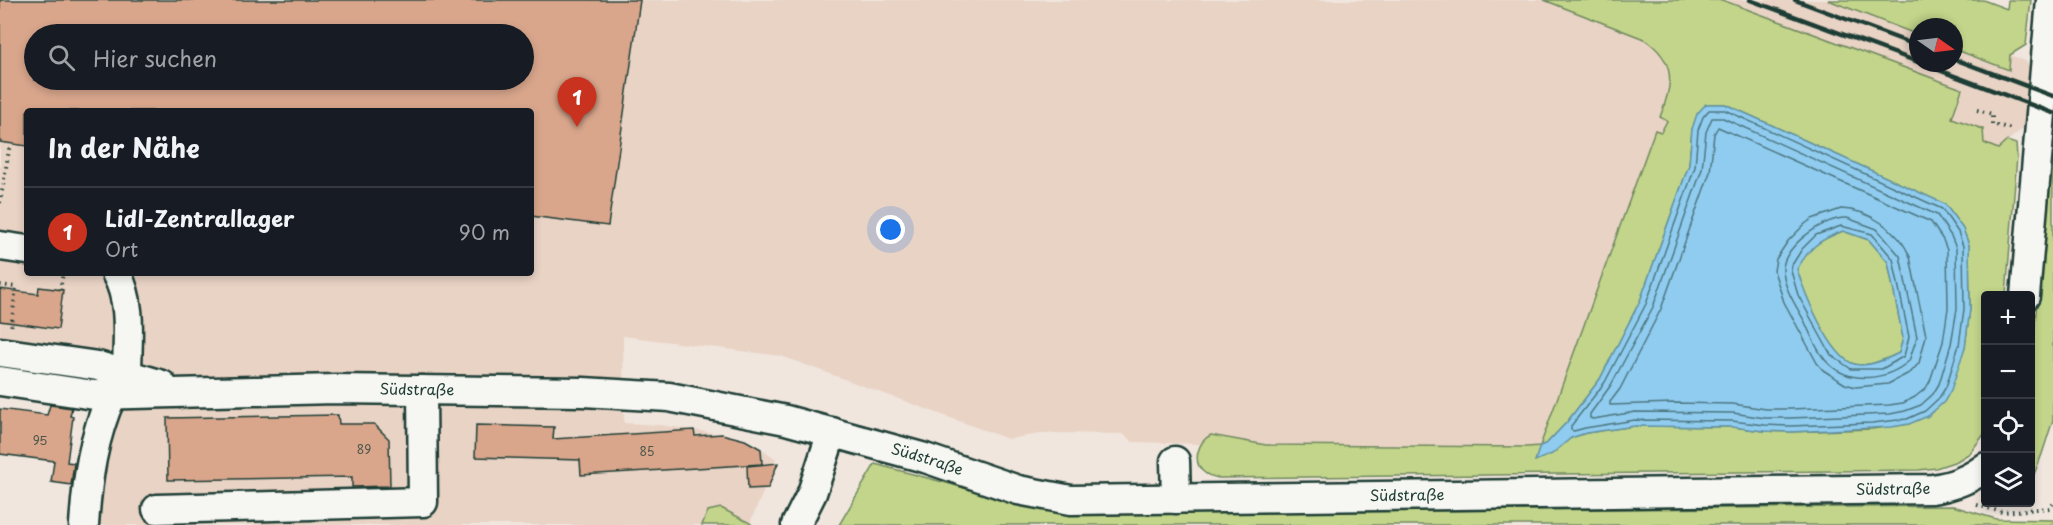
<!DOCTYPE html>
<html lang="de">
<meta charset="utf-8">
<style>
:root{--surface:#171b24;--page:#20242c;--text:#f1f3f6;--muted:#9ea1a6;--line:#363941;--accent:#c8321e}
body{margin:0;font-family:"Playpen Sans",sans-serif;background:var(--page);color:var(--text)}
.controls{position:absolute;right:18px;bottom:18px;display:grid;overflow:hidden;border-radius:6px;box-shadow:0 3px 9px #0003}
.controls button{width:54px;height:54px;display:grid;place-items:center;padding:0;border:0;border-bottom:2px solid var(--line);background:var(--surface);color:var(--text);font:30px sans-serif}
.compass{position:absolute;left:1909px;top:18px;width:54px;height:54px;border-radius:50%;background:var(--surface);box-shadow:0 3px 9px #0003;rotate:104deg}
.you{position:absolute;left:891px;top:230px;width:21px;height:21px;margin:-15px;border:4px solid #fff;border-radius:50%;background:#1a73e8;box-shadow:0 0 0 9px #1a73e833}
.badge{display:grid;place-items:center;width:39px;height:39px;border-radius:50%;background:var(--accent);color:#fff;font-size:20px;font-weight:700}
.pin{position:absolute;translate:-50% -50px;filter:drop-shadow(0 2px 3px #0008)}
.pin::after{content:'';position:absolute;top:32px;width:21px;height:18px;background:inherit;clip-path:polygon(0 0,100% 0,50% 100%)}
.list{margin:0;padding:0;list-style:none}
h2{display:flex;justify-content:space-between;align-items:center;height:78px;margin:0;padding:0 24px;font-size:26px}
h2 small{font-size:20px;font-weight:400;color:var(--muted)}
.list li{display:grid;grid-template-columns:39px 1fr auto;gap:18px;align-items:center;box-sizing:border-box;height:90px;padding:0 24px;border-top:2px solid var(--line)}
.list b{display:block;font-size:22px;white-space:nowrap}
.list p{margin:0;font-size:20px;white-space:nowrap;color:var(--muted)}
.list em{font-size:20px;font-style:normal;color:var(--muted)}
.icon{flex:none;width:33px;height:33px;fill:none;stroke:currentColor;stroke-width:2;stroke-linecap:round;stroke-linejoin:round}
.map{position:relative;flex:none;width:2053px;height:525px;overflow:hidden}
.search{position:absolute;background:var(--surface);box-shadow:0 3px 9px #0003;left:24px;top:24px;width:510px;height:66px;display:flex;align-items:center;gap:15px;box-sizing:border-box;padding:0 21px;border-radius:33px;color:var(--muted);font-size:22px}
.panel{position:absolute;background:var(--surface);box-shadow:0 3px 9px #0003;left:24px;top:108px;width:510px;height:168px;border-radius:6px}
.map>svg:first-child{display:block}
.built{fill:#e9d3c5;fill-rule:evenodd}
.green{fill:#c2d58a;stroke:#70895f;stroke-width:1.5;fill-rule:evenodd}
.water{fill:#90ccf0;stroke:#6393a5;stroke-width:1.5;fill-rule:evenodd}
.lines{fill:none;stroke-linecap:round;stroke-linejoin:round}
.shore{stroke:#4c767f;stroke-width:1.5}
.building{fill:#d9a68c;stroke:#1f3d34;stroke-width:1.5;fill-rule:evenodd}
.minor-casing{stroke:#1f3d34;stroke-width:33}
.path{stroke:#1f3d34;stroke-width:4;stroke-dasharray:1.5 4.5;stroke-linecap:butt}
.minor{stroke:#f6f6f2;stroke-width:28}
.rail{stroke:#1f3d34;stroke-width:4.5}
.labels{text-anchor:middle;stroke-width:6;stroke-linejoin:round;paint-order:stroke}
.number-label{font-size:12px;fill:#4e574a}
.street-label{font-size:15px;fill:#1f3d34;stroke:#f6f6f2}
</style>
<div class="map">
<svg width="2053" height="525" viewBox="0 0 2053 525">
<rect width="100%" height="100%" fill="#f0e6de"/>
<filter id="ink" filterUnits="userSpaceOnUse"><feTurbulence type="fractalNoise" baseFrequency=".0167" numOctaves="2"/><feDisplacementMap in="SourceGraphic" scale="12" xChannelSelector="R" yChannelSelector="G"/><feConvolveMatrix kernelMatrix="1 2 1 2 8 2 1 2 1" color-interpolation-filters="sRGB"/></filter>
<g filter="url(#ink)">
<path class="built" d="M0,0H1544L1644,39L1655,47L1664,57L1669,71L1670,85L1669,94L1660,117L1667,120L1661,132L1655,130L1540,446L1527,447L1266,445L1215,435L1208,436L1200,444L1133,442L1123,434L1047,433L1008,439L781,356L623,336L624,423L660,425L722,434L745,440L765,451L776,459L775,463H778L768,488H765L750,523L721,508L708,511L702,525H71L89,406L0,396ZM34,34H524V80H34ZM27,111H531V273H27Z
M1722,0H1828L1918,35V63H1954V49L2009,70L2010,55L2025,61L2033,69L2027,125L1998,149L1984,143L1983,129L1952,118L1961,89Z"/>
<path class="green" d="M1544,0H1722L1962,89L1952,118L1983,129L1984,143L1998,149L2007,141L2016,144L2017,157L2006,295L1986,296L1985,433L1970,453L1957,461L1936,468L1919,470L1219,478C1215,477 1208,476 1205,473C1191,463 1198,441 1211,435L1266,445L1527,447L1540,446L1655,130L1661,132L1667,121L1660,117C1673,85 1677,61 1644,39ZM1706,104H1725L1945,204L1963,229L1969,245L1970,309L1965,347L1909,424L1872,429L1790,432L1764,431L1732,427L1635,426L1586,433L1571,438L1536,460L1540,446L1547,443L1567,422L1600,379L1640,301L1689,165L1692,129Z
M1828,0H1983L2007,9L2008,0H2031L2026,45L2010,55L2009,70L1954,49V27H1918V35Z
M2051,122L2053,123V420L2042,454L2031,482V374Z
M1843,231L1869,240L1888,262L1903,338L1899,353C1887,359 1868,368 1854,364C1830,357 1804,292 1796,269C1811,245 1817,241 1843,231Z
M875,464L1025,504L1107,514L1953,506L1996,519L2053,520V525H839Z
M721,508L750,523L752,525H702L708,511Z"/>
<path class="water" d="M1706,104H1725L1945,204L1963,229L1969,245L1970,309L1965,347L1951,390L1944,402L1928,416L1909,424L1892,427L1790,432L1764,431L1732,427L1635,426L1586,433L1571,438L1552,454L1535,461L1540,446L1547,443L1567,422L1600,379L1640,301L1689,165L1692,129L1697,114ZM1843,231L1869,240L1888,262L1903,338L1899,353C1887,359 1868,368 1854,364C1830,357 1804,292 1797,269C1810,247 1819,240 1843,231Z"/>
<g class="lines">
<path class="shore" d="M1709,110H1725L1942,209L1958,232L1963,246L1964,309L1959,345L1946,387L1939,398L1925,411L1907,419L1872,423L1790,426L1765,425L1732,421L1635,420L1585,428L1574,431L1571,430V426L1605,382L1646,304L1695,167L1698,130L1703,117Z
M1712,118H1723L1937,215L1951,236L1956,248L1957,309L1951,344L1939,384L1933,394L1921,405L1905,411L1890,414L1790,418H1765L1733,413L1635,412L1593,419L1590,418V414L1611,385L1653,307L1702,169L1706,132Z
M1718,127L1931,222L1943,240L1947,250L1948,308L1943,342L1930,381L1926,388L1915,397L1903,403L1889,405L1790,409H1766L1733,404L1674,403L1610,405V402L1620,389L1661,309L1710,172L1714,134Z
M1841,209C1868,209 1900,231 1910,257L1926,336L1919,363L1911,372L1888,384L1856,387L1845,384L1823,370L1817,363L1784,302L1774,271L1776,259L1788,241L1805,224L1812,219Z
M1847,218L1877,229L1900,256L1917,337L1909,361C1886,381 1848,385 1826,361C1816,350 1810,333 1804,320C1796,306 1783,287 1783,269C1783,246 1826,216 1847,218Z
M1841,226L1872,234L1893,259L1909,337L1904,356L1882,369H1851L1831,355L1798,295L1791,271L1792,265L1802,249L1816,235Z"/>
</g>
<path class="building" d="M0,0H640L608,226L531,216V111H27V146L0,142ZM34,34H524V80H34Z
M39,287L63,290L58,329L0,321V289L38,294Z
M50,405L72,408L70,416L73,417L67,462L74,463L71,485L51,482L54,461L0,454V409L47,415Z
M338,415L339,424H374L389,439L390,486L352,487V477L168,480L167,418Z
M476,425L554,427L553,439L694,430L695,436L722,434L745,440L761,449L762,464L581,475L580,460L475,457Z
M778,463L768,488L748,489L747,466Z"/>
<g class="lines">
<g class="minor-casing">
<g id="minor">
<path d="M0,246L27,250"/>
<path d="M116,273C133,303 127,341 127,375"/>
<path d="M2025,296L2051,0"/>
<path d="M0,352L98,366L162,385"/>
<path id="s1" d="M0,381L94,395L335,389L583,392L669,397L786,420L925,458L1018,490L1071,500L1932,489C1953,486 1969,480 1986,467"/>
<path d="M1175,461L1176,499"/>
<path d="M157,509L423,502L422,390"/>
<path d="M84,525C87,480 93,436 112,395"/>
<path d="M796,525L812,493L832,432"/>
</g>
</g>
<path class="path" d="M1977,110L1992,114V124L2012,129
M0,203L10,144
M0,285L16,287L11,329
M60,290L63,273
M1977,505L2002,512L2050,508L2053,504"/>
<use href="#minor" class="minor"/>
<path class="rail" d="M1750,0L1918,62
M1795,0L1918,46
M1954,59L2053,96
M1920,63L2053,113"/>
</g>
</g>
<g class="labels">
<g class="number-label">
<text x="40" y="445">95</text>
<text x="364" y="454">89</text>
<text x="647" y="456">85</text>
</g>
<g class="street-label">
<text dy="5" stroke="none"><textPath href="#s1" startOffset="418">Südstraße</textPath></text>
<text dy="5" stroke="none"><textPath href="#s1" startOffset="936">Südstraße</textPath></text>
<text dy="5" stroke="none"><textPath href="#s1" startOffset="1908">Südstraße</textPath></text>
<text dy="5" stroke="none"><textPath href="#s1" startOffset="1422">Südstraße</textPath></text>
</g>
</g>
</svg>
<div class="controls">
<button>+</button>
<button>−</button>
<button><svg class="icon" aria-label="locate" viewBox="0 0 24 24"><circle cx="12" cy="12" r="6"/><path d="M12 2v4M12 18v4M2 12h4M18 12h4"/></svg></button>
<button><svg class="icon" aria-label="layers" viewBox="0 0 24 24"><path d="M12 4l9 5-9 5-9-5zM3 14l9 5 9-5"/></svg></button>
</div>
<svg class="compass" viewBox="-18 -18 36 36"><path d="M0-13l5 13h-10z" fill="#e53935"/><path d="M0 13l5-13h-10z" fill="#9ea1a6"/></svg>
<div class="you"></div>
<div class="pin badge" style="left:577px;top:127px">1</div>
<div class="search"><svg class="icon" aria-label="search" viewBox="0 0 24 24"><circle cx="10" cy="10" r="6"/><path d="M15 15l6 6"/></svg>Hier suchen</div>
<section class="panel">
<h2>In der Nähe<small></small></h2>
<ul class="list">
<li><span class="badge">1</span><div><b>Lidl-Zentrallager</b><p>Ort</p></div><em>90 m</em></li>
</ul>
</section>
</div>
